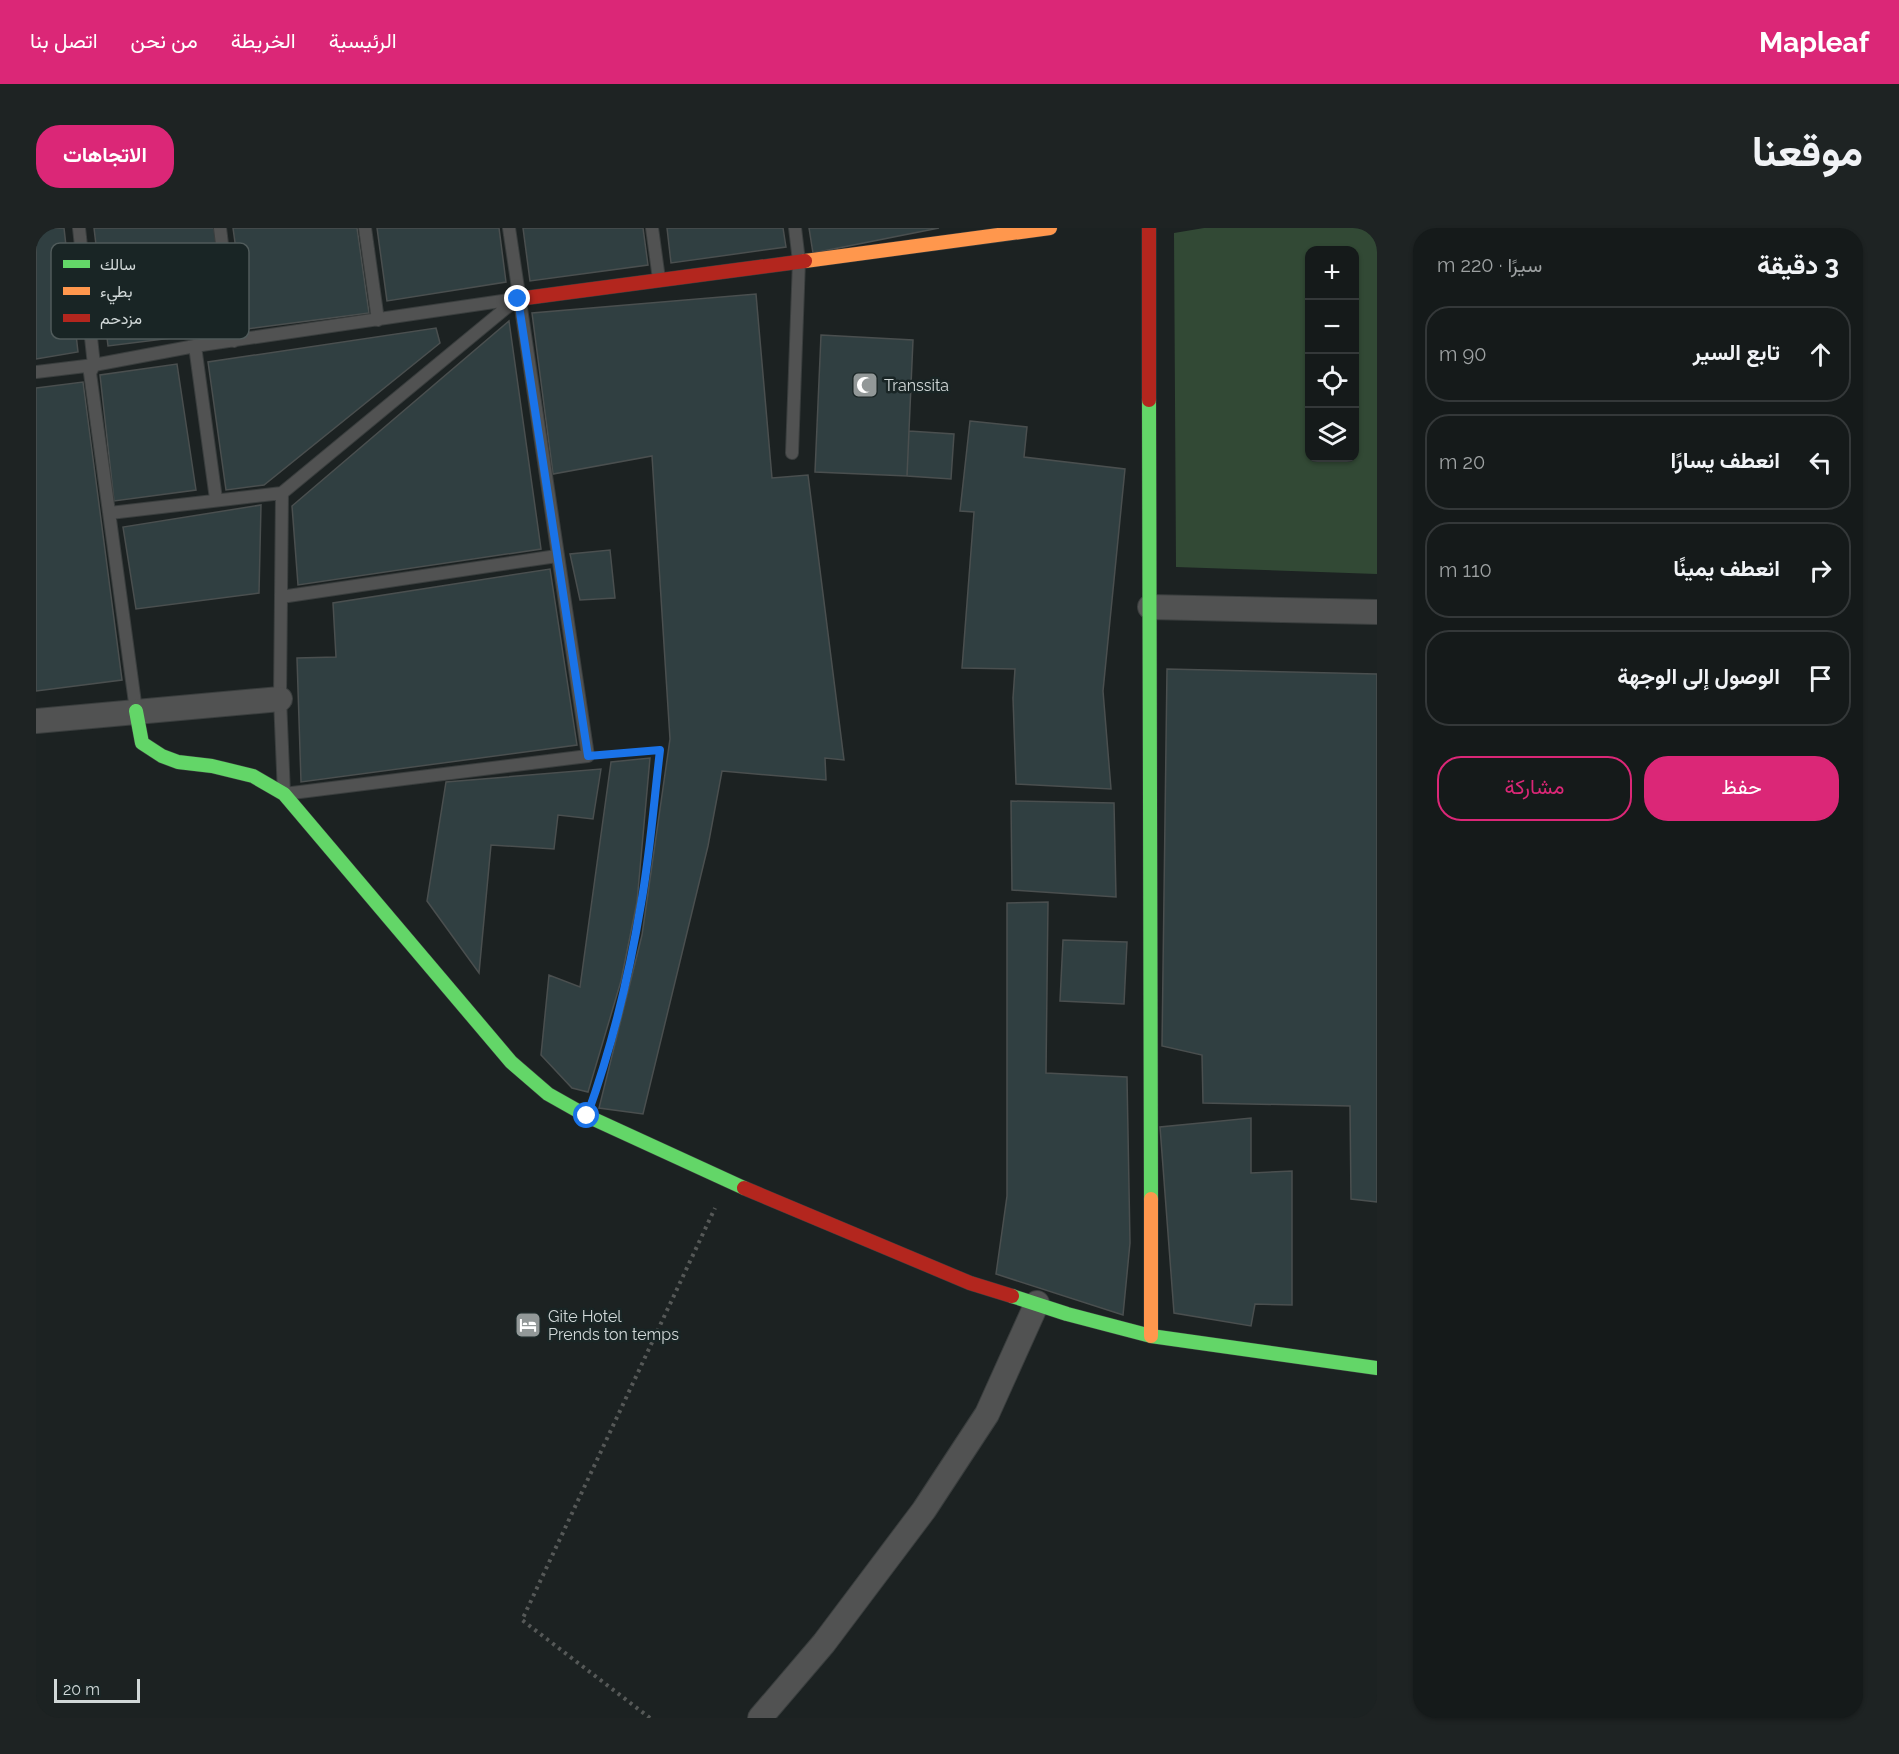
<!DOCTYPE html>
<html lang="ar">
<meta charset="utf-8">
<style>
:root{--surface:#151a1a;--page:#1e2323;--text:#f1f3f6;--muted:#9da1a2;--line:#343839;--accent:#db2777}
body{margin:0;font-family:Raleway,Vazirmatn,sans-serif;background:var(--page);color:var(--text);direction:rtl}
.controls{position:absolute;right:18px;top:18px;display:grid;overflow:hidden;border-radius:12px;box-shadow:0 2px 4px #0004}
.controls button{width:54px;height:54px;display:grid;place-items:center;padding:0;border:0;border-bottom:2px solid var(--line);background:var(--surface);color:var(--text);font:30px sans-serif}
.scale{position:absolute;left:18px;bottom:15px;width:86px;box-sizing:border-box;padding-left:6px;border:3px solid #d1d8d8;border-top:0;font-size:16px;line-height:21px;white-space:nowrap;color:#d1d8d8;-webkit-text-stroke:4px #192525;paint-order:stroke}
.stop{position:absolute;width:18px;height:18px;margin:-14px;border:4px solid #1a73e8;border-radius:50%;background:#fff}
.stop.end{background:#1a73e8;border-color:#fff;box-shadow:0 2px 6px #0008}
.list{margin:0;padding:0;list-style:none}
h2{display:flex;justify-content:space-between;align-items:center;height:78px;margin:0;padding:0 24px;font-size:26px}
h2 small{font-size:20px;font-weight:400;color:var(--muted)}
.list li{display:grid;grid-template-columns:39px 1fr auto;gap:18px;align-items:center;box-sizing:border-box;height:96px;margin:0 12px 12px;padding:0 12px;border:2px solid var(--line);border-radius:24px}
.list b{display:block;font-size:22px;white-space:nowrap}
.list em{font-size:20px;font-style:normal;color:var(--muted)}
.actions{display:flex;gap:12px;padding:18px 24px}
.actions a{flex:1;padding:14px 0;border:2px solid var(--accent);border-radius:24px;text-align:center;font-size:21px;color:var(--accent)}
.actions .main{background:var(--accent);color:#fff}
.icon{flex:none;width:33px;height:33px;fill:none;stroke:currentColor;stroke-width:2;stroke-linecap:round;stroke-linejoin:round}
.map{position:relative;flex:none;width:1341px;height:1490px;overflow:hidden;direction:ltr;border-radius:24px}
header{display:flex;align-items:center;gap:36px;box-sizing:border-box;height:84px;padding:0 30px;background:var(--accent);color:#fff}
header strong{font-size:28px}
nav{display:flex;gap:33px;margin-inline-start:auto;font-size:21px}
.intro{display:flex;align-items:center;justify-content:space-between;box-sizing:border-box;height:144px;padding:0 36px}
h1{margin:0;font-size:42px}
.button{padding:15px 27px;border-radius:24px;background:var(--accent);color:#fff;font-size:21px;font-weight:700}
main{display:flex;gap:36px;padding:0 36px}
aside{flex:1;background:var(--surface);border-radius:24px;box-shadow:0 2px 4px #0004}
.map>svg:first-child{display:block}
.green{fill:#324935;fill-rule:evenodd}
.building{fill:#303f41;stroke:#4a4f4f;stroke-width:1.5}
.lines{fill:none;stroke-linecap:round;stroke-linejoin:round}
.lane-casing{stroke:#3a3e3e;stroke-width:14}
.street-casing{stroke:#3a3e3e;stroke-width:26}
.fast-casing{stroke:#3a3e3e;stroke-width:15}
.slow-casing{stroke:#3a3e3e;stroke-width:15}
.jam-casing{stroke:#3a3e3e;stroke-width:15}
.path{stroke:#565958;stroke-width:4;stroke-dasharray:3 4.5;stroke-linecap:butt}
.lane{stroke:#515252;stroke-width:12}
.street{stroke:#515252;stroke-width:24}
.fast{stroke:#63d668;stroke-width:14}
.slow{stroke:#ff974d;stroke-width:14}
.jam{stroke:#b3261e;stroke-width:14}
.route{stroke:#1a73e8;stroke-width:8}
.labels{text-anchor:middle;stroke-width:5;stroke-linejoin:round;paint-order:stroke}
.poi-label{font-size:16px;fill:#d1d8d8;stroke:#192525;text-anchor:start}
.key{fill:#192525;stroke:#505b5b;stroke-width:1.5}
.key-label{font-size:16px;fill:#d1d8d8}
</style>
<header>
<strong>Mapleaf</strong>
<nav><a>الرئيسية</a><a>الخريطة</a><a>من نحن</a><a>اتصل بنا</a></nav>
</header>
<div class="intro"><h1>موقعنا</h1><a class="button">الاتجاهات</a></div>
<main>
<aside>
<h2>3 دقيقة<small>سيرًا · 220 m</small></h2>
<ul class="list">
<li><svg class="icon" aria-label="ahead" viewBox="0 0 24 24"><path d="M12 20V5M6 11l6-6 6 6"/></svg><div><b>تابع السير</b></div><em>90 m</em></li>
<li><svg class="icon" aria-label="left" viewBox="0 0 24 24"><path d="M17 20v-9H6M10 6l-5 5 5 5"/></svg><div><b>انعطف يسارًا</b></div><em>20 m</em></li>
<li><svg class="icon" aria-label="right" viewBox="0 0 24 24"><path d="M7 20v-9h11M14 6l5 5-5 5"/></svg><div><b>انعطف يمينًا</b></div><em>110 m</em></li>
<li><svg class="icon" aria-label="arrive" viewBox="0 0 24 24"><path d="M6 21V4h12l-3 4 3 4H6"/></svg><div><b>الوصول إلى الوجهة</b></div></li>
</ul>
<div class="actions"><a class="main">حفظ</a><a>مشاركة</a></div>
</aside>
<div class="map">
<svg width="1341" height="1490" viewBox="0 0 1341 1490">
<rect width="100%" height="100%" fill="#1c2222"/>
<path class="green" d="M1168,0H1341V346L1140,339L1138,5ZM1274,22H1318V230H1274Z"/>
<path class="building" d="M0,0H28L42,124L0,131Z
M58,0H178L192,103L72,118Z
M197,0H321L333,85L211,101Z
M341,0H463L470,54L351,73Z
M487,0H607L612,37L494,53Z
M631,0H747L750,19L635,35Z
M773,0H903L777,25Z
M720,66L736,250L772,247L808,532L789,530L790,552L686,543L672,618L607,886L563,880L606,707L634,511L616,228L517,246L496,85Z
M473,93L505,321L262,357L256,278Z
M400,100L404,115L228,257L190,262L172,134Z
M785,107L877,112L871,248L779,244Z
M141,136L160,262L78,273L64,147Z
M47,154L86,452L0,463V160Z
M934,193L991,199L988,229L1089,241L1067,463L1075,561L980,556L977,470L979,441L926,440L938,284L924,283Z
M873,203L918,206L915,251L871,248Z
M225,277L223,365L100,381L87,299Z
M574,322L579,370L544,372L534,326Z
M514,341L541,517L265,554L261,430L300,429L297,375Z
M1131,441L1341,446V974L1315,971L1314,878L1167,875L1166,827L1126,818Z
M614,530L601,674L585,753L552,864L536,860L505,827L513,747L544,759L575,534Z
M565,541L557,591L522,587L518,621L455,617L443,745L391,673L410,554Z
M975,573L1078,575L1080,669L976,662Z
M1012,674L1010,845L1091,849L1094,1015L1087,1087L960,1046L971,968V675Z
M1027,712L1091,714L1088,776L1024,773Z
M1215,890V945L1256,943V1077L1219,1076L1215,1098L1138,1085L1124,899Z"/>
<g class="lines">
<g class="lane-casing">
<path id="lane" d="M43,0L58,137L54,145L100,482
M184,0L198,113
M329,0L342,92
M473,0L552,528L248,566L244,471L246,265L481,71
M616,0L623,51
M159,118L180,271
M0,144L58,137L159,118L479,71
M756,225L763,33L759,0
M74,285L246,265
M245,369L521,328"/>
</g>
<g class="street-casing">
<path id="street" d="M1114,379L1341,384
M0,493L244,471
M724,1490L788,1415L888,1282L951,1186L1001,1075"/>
</g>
<g class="fast-casing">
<path id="fast" d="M1113,172L1115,971
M100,483L106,515L126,528L142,534L176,538L217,548L248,566L475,834L512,866L551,888L708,960
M976,1068L1031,1086L1115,1108L1341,1140"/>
</g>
<g class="slow-casing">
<path id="slow" d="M769,33L1014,0
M1115,971V1108"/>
</g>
<g class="jam-casing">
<path id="jam" d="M1113,0V172
M482,71L769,33
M708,960L934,1055L976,1068"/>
</g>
<path class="path" d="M561,859C599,751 610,635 624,522L570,526
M614,1490L486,1392L679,980"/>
<use href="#lane" class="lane"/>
<use href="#street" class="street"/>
<use href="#fast" class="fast"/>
<use href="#slow" class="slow"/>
<use href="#jam" class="jam"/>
</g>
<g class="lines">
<path class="route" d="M482,71L552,528L624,522C618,573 614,626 605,676C593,748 576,819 551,888"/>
</g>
<defs>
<g id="mosque-square" transform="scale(1.35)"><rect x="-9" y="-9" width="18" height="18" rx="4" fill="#929898" stroke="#192525"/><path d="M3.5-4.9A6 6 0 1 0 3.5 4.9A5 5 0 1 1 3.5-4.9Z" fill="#fff"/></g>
<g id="hotel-square" transform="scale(1.35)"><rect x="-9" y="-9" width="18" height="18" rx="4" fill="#929898" stroke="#192525"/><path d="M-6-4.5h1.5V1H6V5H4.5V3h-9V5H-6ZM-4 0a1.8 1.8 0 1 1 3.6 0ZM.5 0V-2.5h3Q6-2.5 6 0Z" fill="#fff"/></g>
</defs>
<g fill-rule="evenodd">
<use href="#mosque-square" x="829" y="157"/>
<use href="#hotel-square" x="492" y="1097"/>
</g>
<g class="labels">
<g class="poi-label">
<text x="848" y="163">Transsita</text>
<text x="512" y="1094">Gite Hotel<tspan x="512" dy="18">Prends ton temps</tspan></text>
</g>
</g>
<rect x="15" y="15" width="198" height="96" rx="9" class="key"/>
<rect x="27" y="32" width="27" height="8" fill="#63d668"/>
<rect x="27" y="59" width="27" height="8" fill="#ff974d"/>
<rect x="27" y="86" width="27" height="8" fill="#b3261e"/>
<g class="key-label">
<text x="64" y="42">سالك</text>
<text x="64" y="69">بطيء</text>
<text x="64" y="96">مزدحم</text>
</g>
</svg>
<div class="controls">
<button>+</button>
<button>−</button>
<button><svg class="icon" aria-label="locate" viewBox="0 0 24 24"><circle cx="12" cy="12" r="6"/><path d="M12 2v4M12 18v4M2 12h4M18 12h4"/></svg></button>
<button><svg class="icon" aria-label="layers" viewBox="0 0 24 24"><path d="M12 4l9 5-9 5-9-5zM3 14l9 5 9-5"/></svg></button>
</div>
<div class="scale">20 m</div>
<div class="stop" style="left:551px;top:888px"></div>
<div class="stop end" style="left:482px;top:71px"></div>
</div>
</main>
